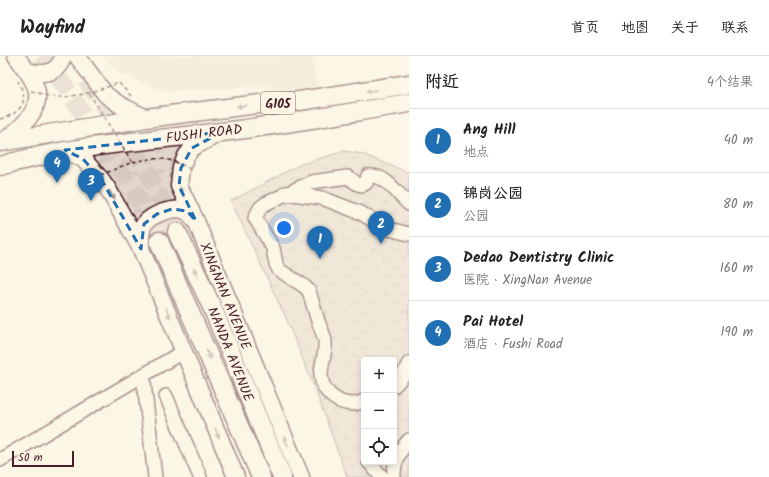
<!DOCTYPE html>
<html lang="zh">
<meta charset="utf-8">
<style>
:root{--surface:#fff;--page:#f2f2f2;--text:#222;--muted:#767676;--line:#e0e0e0;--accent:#1f6fb2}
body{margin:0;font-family:Kalam,"LXGW WenKai TC",sans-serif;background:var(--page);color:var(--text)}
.controls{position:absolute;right:12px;bottom:12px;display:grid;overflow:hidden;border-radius:4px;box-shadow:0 2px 6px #0003}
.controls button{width:36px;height:36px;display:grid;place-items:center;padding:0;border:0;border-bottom:1px solid var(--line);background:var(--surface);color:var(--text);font:20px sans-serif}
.scale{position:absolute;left:12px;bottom:10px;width:62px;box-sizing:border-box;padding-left:4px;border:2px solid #4a1f2b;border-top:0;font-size:11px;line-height:14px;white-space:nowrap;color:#4a1f2b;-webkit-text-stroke:3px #fcf5e5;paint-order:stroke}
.you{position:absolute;left:284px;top:172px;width:14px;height:14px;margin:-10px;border:3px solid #fff;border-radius:50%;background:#1a73e8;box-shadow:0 0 0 6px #1a73e833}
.badge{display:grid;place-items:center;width:26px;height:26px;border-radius:50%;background:var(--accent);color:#fff;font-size:13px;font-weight:700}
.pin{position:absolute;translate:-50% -33px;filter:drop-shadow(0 1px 2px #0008)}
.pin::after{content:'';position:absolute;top:21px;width:14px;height:12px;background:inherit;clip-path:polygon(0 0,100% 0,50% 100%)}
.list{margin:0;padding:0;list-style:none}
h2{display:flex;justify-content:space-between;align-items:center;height:52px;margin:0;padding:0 16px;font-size:17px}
h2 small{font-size:13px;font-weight:400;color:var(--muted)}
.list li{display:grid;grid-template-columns:26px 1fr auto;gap:12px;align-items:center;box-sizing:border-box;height:64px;padding:0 16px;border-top:1px solid var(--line)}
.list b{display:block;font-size:15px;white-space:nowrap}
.list p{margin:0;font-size:13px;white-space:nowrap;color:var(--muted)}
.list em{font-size:13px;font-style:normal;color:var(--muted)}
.icon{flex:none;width:22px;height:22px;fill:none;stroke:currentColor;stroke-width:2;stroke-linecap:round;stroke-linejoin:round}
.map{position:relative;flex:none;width:409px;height:421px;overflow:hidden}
header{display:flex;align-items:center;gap:24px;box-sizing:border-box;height:56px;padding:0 20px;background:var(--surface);border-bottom:1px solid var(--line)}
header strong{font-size:19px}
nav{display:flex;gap:22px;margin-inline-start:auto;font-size:14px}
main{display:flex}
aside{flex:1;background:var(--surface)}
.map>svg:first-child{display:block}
.built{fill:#eee5d7}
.grass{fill:url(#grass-tufts);stroke:#967a7a}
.forest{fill:url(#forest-crowns);stroke:#967a7a;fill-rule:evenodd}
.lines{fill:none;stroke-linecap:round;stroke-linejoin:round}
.highway-tunnel{stroke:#d8cac0;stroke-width:18;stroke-dasharray:18 9;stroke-linecap:butt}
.minor-casing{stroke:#4a1f2b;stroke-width:16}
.major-casing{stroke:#4a1f2b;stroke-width:19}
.highway-casing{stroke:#4a1f2b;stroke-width:21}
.path{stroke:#4a1f2b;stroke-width:1.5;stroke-dasharray:4 3;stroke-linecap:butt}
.minor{stroke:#fcf5e5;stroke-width:13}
.major{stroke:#fcf5e5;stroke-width:16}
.highway{stroke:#fcf5e5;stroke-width:18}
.path-bridge{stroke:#4a1f2b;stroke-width:1.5;stroke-dasharray:4 3;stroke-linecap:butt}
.oneway{fill:#a38a88}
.marked{fill:none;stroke:#1f6fb2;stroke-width:3;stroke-dasharray:8 5;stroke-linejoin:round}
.labels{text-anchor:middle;stroke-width:4;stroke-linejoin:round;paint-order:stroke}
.shield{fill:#fcf5e5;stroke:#7f5f63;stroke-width:1}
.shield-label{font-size:13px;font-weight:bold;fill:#4a1f2b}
.street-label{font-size:14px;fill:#4a1f2b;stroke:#fcf5e5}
</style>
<header>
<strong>Wayfind</strong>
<nav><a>首页</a><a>地图</a><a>关于</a><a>联系</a></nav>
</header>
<main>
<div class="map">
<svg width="409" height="421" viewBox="0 0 409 421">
<defs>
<pattern id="grass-tufts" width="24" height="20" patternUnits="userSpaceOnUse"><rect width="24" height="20" fill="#e2d5ca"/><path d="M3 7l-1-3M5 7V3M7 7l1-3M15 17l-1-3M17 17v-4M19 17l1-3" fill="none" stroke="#c3b6ae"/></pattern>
<pattern id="forest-crowns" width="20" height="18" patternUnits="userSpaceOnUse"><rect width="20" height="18" fill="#e2d5ca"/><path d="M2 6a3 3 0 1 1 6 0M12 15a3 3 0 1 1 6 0" fill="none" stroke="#c3b6ae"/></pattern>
</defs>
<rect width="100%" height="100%" fill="#fcf5e5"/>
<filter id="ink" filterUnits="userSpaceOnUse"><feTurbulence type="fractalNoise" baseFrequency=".025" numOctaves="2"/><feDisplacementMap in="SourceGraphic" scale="8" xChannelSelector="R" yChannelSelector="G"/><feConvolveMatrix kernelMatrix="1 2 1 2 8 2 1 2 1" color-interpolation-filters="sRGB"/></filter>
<g filter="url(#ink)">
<path class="built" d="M103,0H311L319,35L279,40L271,30L168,35L145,28L120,18Z"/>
<path class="grass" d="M184,90L171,113L174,130L184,149L138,171L85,97Z
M179,158L192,169L148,191V170Z"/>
<path class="forest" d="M344,95L362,98L409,117V421H347L318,341L286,262L231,145L299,109ZM364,304H394V406H364Z"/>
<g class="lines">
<path class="highway-tunnel" d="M41,0L64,29L135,136L159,185
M86,24L148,116L177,176"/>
<g class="minor-casing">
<path id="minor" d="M285,137L322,142L361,157L385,172L409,178
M143,319L155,421
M394,330L402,321L409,307
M166,340L200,421
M364,345C346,354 322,340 321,319C321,308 326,297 325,285C324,278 320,272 318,265C315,255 312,245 309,235L304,230L279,214L276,208L273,192L255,162L260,152L265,148L311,126L348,121C353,123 355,129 362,129L366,127L368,120C386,118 397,138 409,148
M0,404L184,295
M369,406L382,421
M394,421C393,406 399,395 409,384"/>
</g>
<g class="major-casing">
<path id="major" d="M77,0L106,39L120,49L146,62
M27,15C42,19 58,19 63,0
M220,77L192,92L186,100L181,112L179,130L196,165L301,421
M3,85C19,74 43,54 36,32C32,20 23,10 16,0
M65,94L83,103L101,123L108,133L141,193L236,421
M141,193C141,185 140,175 144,168C152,158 176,149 187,156C190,158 193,162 196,165"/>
</g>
<g class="highway-casing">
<path id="highway" d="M0,86L146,62L267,47L293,46L409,28
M0,110C72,89 147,85 221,76C284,69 346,57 409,47
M177,176L212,251L282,421
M159,185L261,421"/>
</g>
<path class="path" d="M119,27L131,40
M0,63C12,60 27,52 23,37C22,33 20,29 18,25"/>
<use href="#minor" class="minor"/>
<use href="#major" class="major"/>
<use href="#highway" class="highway"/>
<path class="path-bridge" d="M31,35C37,36 43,39 49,40C72,44 97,34 119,27
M89,37L132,106
M94,122C118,112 145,97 173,105C179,107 184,110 190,113"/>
</g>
<defs><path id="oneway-solid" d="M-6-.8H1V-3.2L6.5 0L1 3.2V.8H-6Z"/></defs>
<g class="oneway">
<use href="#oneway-solid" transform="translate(371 35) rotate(171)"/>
<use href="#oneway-solid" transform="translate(242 50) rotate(173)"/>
<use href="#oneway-solid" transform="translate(182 136) rotate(-114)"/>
<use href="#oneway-solid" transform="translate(112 139) rotate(61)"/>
<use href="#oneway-solid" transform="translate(196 217) rotate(-115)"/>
<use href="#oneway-solid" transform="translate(168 257) rotate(68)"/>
<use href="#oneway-solid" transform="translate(208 298) rotate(67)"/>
<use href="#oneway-solid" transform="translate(217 377) rotate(68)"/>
<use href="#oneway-solid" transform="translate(286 385) rotate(-112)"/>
</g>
</g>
<path d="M0 0H409V421H0ZM222,76L192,92L181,112L179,130L196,165L187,155L172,153L157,158L144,168L141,193L101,123L83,103L65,94Z" fill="#fcf5e5" fill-opacity=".55" fill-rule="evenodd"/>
<path class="marked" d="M222,76L192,92L181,112L179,130L196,165L187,155L172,153L157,158L144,168L141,193L101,123L83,103L65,94Z"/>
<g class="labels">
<rect class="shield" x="261" y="36" width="34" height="22" rx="3"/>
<g class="shield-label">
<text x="278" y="52">G105</text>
</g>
<g class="street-label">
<text transform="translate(204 77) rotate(-7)" y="5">FUSHI ROAD</text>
<text transform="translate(226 240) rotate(68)" y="5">XINGNAN AVENUE</text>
<text transform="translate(231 298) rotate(68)" y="5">NANDA AVENUE</text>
</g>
</g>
</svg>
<div class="controls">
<button>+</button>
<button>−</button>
<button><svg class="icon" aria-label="locate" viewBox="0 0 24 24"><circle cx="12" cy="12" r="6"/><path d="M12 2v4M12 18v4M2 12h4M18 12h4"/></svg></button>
</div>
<div class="scale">50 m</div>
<div class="you"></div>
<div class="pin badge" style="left:320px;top:203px">1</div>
<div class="pin badge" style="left:381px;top:188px">2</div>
<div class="pin badge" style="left:91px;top:145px">3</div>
<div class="pin badge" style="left:57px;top:127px">4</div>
</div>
<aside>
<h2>附近<small>4个结果</small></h2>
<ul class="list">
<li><span class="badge">1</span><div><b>Ang Hill</b><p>地点</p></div><em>40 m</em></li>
<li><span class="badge">2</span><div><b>锦岗公园</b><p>公园</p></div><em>80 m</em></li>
<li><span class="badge">3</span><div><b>Dedao Dentistry Clinic</b><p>医院 · XingNan Avenue</p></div><em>160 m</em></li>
<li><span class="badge">4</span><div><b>Pai Hotel</b><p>酒店 · Fushi Road</p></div><em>190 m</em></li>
</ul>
</aside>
</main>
